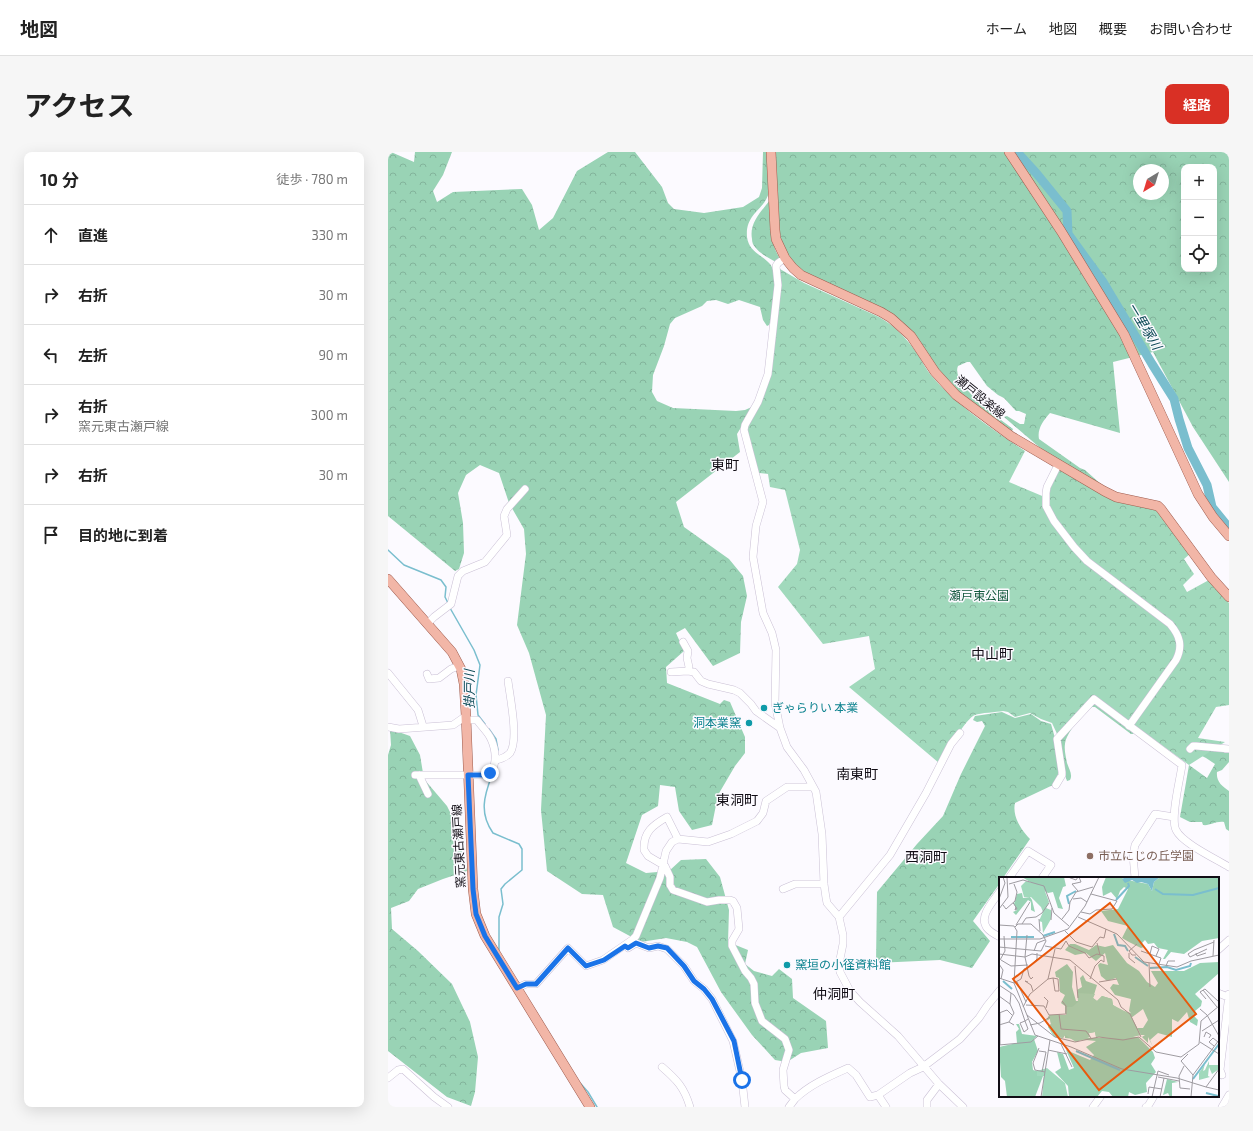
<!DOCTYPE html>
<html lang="ja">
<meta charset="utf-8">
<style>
:root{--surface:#fff;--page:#f6f6f6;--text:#222;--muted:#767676;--line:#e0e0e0;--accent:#d93025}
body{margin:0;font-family:"Exo 2","Noto Sans JP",sans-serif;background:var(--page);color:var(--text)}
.controls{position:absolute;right:12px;top:12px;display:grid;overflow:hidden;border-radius:8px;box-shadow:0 4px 16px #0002}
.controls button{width:36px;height:36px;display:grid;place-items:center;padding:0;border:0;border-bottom:1px solid var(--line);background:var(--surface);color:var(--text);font:20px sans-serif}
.compass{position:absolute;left:745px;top:12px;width:36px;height:36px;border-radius:50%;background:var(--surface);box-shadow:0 4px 16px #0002;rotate:218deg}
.stop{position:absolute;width:12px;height:12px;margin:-9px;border:3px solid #1a73e8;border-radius:50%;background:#fff}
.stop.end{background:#1a73e8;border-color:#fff;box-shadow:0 1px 4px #0008}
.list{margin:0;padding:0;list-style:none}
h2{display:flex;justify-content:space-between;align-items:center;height:52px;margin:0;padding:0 16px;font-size:17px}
h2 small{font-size:13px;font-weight:400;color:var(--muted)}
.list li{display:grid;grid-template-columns:26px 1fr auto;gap:12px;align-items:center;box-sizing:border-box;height:60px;padding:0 16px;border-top:1px solid var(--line)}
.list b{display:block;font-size:15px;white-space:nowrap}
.list p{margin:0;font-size:13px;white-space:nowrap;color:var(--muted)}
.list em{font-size:13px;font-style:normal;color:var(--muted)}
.icon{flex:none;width:22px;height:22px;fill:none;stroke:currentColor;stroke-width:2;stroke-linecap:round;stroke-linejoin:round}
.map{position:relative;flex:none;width:841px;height:955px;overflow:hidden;border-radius:8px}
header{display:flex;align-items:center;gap:24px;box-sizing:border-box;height:56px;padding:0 20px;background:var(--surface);border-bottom:1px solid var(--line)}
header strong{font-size:19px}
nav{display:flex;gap:22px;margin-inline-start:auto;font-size:14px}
.intro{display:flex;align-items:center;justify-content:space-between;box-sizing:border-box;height:96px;padding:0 24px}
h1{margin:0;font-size:28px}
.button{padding:10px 18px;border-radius:8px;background:var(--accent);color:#fff;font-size:14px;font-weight:700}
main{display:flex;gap:24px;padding:0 24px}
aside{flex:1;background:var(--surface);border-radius:8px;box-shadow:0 4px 16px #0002}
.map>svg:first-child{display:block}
.forest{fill:url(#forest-crowns);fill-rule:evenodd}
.park{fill:url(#park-crowns)}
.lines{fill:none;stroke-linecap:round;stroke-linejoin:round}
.stream{stroke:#7abece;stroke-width:1.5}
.river{stroke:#7abece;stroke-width:9}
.minor-casing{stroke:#cac0d5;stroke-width:8}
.major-casing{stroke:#9e5c4e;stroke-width:10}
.minor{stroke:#fff;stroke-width:7}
.major{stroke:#f2b6a7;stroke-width:9}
.route{stroke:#1a73e8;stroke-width:5}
.culture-dot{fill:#0f9aa8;stroke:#fcfaff;stroke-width:1.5}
.education-dot{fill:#8d6e63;stroke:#fcfaff;stroke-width:1.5}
.labels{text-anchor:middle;stroke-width:3;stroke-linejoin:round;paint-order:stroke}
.street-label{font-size:12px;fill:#110d15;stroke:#fcfaff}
.park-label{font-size:12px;fill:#10573c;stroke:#fcfaff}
.culture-label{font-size:12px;fill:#0d838f;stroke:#fcfaff;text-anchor:start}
.education-label{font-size:12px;fill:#785e54;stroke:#fcfaff;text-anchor:start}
.water-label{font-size:13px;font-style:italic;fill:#0b4955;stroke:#fcfaff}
.quarter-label{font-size:14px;fill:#110d15;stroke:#fcfaff}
.inset-river{fill:none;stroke:#7abece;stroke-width:2}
.inset-road{fill:none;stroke:#9e9ba1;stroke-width:1}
.view{fill:#e8590c;fill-opacity:0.15;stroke:#e8590c;stroke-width:2}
.inset-edge{fill:none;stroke:#110d15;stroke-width:2}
</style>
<header>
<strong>地図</strong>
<nav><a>ホーム</a><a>地図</a><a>概要</a><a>お問い合わせ</a></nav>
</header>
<div class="intro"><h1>アクセス</h1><a class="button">経路</a></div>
<main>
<aside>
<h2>10 分<small>徒歩 · 780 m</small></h2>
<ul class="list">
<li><svg class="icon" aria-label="ahead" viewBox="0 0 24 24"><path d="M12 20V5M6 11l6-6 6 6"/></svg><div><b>直進</b></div><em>330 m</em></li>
<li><svg class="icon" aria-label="right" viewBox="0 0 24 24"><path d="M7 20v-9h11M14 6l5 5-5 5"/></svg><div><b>右折</b></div><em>30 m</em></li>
<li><svg class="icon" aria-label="left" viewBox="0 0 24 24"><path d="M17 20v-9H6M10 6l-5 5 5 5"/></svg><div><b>左折</b></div><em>90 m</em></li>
<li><svg class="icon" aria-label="right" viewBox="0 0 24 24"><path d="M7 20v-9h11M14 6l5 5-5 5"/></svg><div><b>右折</b><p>窯元東古瀬戸線</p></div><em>300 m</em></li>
<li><svg class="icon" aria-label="right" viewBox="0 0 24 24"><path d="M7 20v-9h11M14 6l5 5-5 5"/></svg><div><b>右折</b></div><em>30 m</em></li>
<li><svg class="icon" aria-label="arrive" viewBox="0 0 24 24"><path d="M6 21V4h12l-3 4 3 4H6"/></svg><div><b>目的地に到着</b></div></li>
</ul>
</aside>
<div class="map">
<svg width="841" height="955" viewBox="0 0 841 955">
<defs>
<pattern id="forest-crowns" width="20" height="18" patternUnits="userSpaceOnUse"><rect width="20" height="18" fill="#99d3b5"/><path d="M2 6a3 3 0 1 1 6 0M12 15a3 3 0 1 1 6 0" fill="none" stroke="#83b49b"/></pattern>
<pattern id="park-crowns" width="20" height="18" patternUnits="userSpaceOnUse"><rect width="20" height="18" fill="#a1d9bc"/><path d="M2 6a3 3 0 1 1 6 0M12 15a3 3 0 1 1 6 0" fill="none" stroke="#8ab9a1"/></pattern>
</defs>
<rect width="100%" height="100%" fill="#fcfaff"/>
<path class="forest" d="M0,0H3L26,10L27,0H64L55,23L45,39L49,50L65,40L134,37L144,53L151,78L165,66L189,19L220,0H247L274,35L280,51L286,57L316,61L355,55L371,45L374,36L375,0H381C381,11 384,30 381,40C377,58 357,61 359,85C361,100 373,102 382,112C391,123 385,155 383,169L381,173L379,174L375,168L372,155L351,148L340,152L328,148L319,149L314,154L287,166L282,172L276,194L265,223L264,240L269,249L285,256L348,259L357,258L366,254L349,282L352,300L288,350L296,375L341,407L355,424L359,444L353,470L352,501L325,514L297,476L288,481L296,499L278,515L279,531L332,552L336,548L342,550L357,585V601L347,614L330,643L324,673L304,678L291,659L287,635L272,633L270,654L254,663L238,711L258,721L281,719L293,708L318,707L332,725L341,758L340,790L360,798L357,812L366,819L384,824L391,817L404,827L405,846L438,869L440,896L413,901L399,910L387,908L364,883L333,840L309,795L299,790L278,786L253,790L225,775L215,743L194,742L159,719L153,658L158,563L141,501L129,473L138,402L136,377L121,351L111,321L92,313L78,323L70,341L75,371L76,401L71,417L67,419L0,364Z
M386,0H841V330L805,275L765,200L725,210L732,281L662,261C655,269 649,277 651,287L692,316L697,318L715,334L657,300L616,265L619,264L632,272H636L638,262L631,259H628L616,246L610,243L599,234L582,210H579L570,214C562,232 612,267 625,277L624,279L608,270L562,233L524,182L415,121C400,106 395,98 391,77ZM796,15H826V117H796ZM751,18H775V42H751Z
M382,48C382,68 381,89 392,107L388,110C381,106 372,102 367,95C365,93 364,90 364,87C361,71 373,60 382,48Z
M703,551L706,552L746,580L745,582H743L707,555H704C695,561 678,581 677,592C676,598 678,605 679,611C681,617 685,623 682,628L679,629L676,620L671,590Z
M614,560L627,566L643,562L653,569L663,572L667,586L671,624L665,633L627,651C624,664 633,678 642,687L615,726H612V731L585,769L602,789L584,816L552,808L488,811L489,740L529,692L555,664L573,622L597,574L594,569L589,570L585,568L587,564Z
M2,577L22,584L32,603L36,627L59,654L66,668L79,719L55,727L30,737L21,749L3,756L4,777L30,799L64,832L82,870L90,905L87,940L83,954L59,945L0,899V603L3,593Z
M831,597L837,601H841V610L834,618L829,620C828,630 834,634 841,639V679L838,677L836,670C827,669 822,674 815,673L814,670H802L792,665L801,613L819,626L827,612L818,606L808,601Z"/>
<path class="park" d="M392,117L416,131L491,165C509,175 521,189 532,206C535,211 538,217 542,222C566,251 605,278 637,299L621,330L659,346C662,338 665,321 674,317L722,344L766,356L803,401L796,407L806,422L795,433L799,440L821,428L841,451V553L828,555L810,586L837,590L801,613L706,544L670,584L664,571L653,567L642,561L627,565L620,560L615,559C609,560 592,561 587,563C579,565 557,602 551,611L461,535L487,517L481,484L435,492L390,435L409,412L412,398L397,338L382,335L380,322L371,321L359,283V274L381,225Z"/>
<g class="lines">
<path class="stream" d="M0,398L16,413L53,428L58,435L57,445L60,451
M62,456L86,498L92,513L88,543L90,563L97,572
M101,577L108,587L110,598
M104,623C96,644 91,661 105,681L131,692L134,697V718L117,732L113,737L115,752L111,765V798
M193,932L200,940L209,955"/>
<path class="river" d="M629,0L649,22L679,59L680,82L715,130L764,212L786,247L791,267L800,296L819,333L824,355L841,376"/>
<g class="minor-casing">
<path id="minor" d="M397,106L390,111L388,114L390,133L380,222L370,250L357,273L356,278L375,350L368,374L365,405L375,461L384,481L388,498L387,551L392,576L399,595L416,618L428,640L434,682L436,732L438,746L439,751L451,765L455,783V792L451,812L452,820L462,839L472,850L510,884L551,932L575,955
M670,313L659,335L658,341V354L666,369L686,395L699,409L782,472C792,484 795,494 788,508L741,574
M40,471L46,465L63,452L70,424L75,419L97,410L119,383L116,364L119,357L137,337
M295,490L300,499L299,506L301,515L300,519
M283,520L300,519L306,520L313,529L320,532L346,538L352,541L363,552L368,559L392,576
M0,521L30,558L35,574
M39,522L41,527L51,526L63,517L71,514
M0,575L11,577L65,573L78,564
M802,597L805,594H808L841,597
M108,608C113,607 118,605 122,601C131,588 122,545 120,529
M27,623H100C110,614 108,598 103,587C100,580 93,574 89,568H78
M31,623L40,642
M668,633L674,623V620L669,587L706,547L794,613C792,628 782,666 788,678C794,691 828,707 841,715
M290,687L279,665C265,673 255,680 256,698L260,704L277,714L282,725V733L285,738L319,750L331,748H342L345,749L349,756L351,777L344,789V794L357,819L363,826L366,832L367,851L374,869L397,887L401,898L395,918L396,934L397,938L407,947C421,933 442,924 460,916L468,923L482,945L490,943L522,921L535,915L572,887L591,866L599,854L612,838
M621,726L640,699L663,713L654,726
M747,726L745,703L747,693L767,662L786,665
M395,737L407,732H436
M612,739C606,749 590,764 599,776C602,780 608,783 612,785
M451,765L502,703L538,641L563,592L572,581
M240,796L248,791L261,796L270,794L279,797L296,814L306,829L316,837L324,847L345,889L354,928L357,955
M830,798L841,788
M129,836L138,832H148L180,796L198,814L215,808L244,788L248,784L272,726L278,699L284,690L290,687L320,690L343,682L369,669L375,661L378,649L399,635H425
M830,841L840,845
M274,915C289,928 296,935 302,955
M834,923L832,918L841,842
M0,926L10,918L15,917L46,945L60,955
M490,943L498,955
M401,955L407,947
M539,955V948L551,932
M705,955L713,944
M758,955L760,954L766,944
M834,955L841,943"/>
</g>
<g class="major-casing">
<path id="major" d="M383,0L387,78L388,87L397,106L405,116L413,123L493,160L503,166L523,184L547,220L568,243L623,284L716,339L728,345L770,354L773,357L823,425L841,445
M621,0L673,79L736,182L810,342L825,365L841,384
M0,427L64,500L73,517L76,532L78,564L85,737L88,762L97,784L202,955"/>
</g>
<use href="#minor" class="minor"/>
<use href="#major" class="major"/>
</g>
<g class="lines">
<path class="route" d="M102,621L100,623H80L85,737L88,762L97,784L129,836L138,832H148L180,796L198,814L216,808L237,794L240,796L248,791L261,796L270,794L279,796L296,814L306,829L316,837L324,847L346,889L354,928"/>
</g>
<g class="culture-dot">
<circle cx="376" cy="556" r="4"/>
<circle cx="361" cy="571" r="4"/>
<circle cx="399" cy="813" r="4"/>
</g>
<circle class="education-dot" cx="702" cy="704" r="4"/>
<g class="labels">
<g class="street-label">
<text transform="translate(592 245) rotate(39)" y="4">瀬戸設楽線</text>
<text transform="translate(71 694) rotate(-93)" y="4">窯元東古瀬戸線</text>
</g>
<g class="park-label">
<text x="591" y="448">瀬戸東公園</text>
</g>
<g class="culture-label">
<text x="384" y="560">ぎゃらりい 本業</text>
<text x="353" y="575" text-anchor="end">洞本業窯</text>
<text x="407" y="817">窯垣の小径資料館</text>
</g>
<g class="education-label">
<text x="710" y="708">市立にじの丘学園</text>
</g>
<g class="water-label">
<text transform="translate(757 174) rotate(59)" y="5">一里塚川</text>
<text transform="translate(81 537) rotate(-90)" y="5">掛戸川</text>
</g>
<g class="quarter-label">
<text x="337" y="318">東町</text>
<text x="604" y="507">中山町</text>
<text x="469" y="627">南東町</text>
<text x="349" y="653">東洞町</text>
<text x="538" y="710">西洞町</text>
<text x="446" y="847">仲洞町</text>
</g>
</g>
<g transform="translate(611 725)">
<rect width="220" height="220" fill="#fcfaff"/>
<path d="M23,0H65L67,9L64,10L60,21L64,32L59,31L54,15L49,16ZM107,0H127L123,2L149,7L153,14L155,5L161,0H220V61L203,64L185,77L172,75L166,82H164L169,73L159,71L155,66L149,67L146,63L143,66L145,70L142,71L130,65L123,61L129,49L109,44L102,34L119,32L129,12L125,10L121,14L118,22L112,15L104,19L103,10ZM23,16L24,21L31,20L33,23L36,35L32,33V25L29,23L17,38L14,35L18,33L15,27L18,17ZM76,67L90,73L97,68L106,70L114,68L128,86L140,94L148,105L156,110L159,106L152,94H185L201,86L220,85V96L196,117L203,124L202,129L196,134L198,137L194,138L199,143L198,149L191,145L188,135L179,145L173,142V160L159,156L151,163L154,170L149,160V166L143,160L146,158H142L138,151H144L149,143L144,132L132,141L140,156L97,160L96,155L91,156L66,136V129L62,126L66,118L61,115L60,101L57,100L56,95L68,87L74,95L73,110L77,124H79L78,113L83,110L81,101L84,98L87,104L98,108L94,121L98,124L103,119L113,122L114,128L121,133L132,136L130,134L132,122L116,118L111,111L114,107L120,108L117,101L108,104L102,99L99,88L101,86L109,88L106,76L97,84L87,76L76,78L66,73L71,67ZM51,142L87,161L139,160L154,175L156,181L152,187L157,195L147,206L148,215L136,218L130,215L129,220H114L110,215L103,214L98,220H70L69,209L56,195L62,191L58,175L64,177L70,193L75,191L67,173L91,183L95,178L87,170L97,164L66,161V158L64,161L49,150L52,147ZM17,147H20L23,157L38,159L35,162L39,174L33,185L34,193L38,194V199H44L36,220H8L6,204L2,200L0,170L18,166L17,155L20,152ZM168,202L179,205L173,206V219L176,220H171L169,216L164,218Z" fill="#99d3b5"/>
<path d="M48,191L66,206L69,220H43L45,199H38V194Z" fill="#a1d9bc"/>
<path d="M27,4L44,9L50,25L47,31L52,33V42L44,56L43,45L40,44L44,35L42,30L32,20H25L22,9ZM79,116L96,117L94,121L98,124L103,119L113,122L114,128L131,137L142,158L126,162L97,160L96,155L90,156L91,160L77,165L66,158L64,161L55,160L49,150L52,147L51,142L47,144L50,138H67V130H73L79,125Z" fill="#a1d9bc"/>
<path d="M210,184V188H219L220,192L213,197L210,190L209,199L211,200L200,203V196L206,187L204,194L206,193Z" fill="#a1d9bc"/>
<path d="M127,0H161L155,5L153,14L149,7L142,5L138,6L133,3L126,6L123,2Z" fill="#7abece"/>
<path class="inset-river" d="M156,12L164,17L194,18L220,11M117,23L130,9L129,6M70,27L68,19L77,14M115,57L119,68L126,69L129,74M44,59L56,55M12,60H35M136,80L149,89M151,91L168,90L177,93L191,89L192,86M4,104L13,112M77,174L121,193M194,202L220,167M207,216L219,219"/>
<path class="inset-road" d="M69,0L77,3L79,0M10,7L24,3L45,9L55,36L70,49M79,14L73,7L82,5L80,0M0,22L6,6L4,0M74,22L82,21L88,25M14,26L15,27L18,32L16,33L17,30M4,28L7,32L16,24L18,15L15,7M0,32L9,20L8,0M82,35L91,37L97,33L113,32L118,24L92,17M79,40L118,57L145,85L178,90L192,84L220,78M40,42L41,54M63,42L70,33L71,25L77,15L94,10M52,43L53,31M23,47L27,41L37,40L43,36L50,26M0,48L15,49L18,54L15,106L22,102L25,92L30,90M17,48L31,25M16,50L19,47H32L44,58M66,54L77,65L93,70L101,60L105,61L107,52M28,58L26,80L30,99L32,102L34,100M0,62H41L69,52L86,29L100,0M98,66L101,78M46,69L62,72L67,64L70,69L86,76L90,81L98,77L105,79V85L102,83M0,70L42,74L47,64L44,58M35,74L38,66L46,63M142,74L162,81L160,87M130,76V81L136,86M197,76L198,79L207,76M0,77L26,80L33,77L71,83L119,123L122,130L131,137L142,160M151,77L153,69L160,72L157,79M137,78H133L130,74L138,67M214,79L215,63M191,80L189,77L195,73L215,65M191,80L208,72M1,83L6,74L5,59M2,83L12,89L29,88M150,86L151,110M0,87L4,93L2,102M76,89L79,121M167,89L169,84H176M30,90L38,82V76M0,101L15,106M49,102L54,101L56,114H60L59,102L54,101M91,102L96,89L102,83M18,105L27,125M29,105L26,104L32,108L34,114M100,105L118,102M15,106L36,158L72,170L123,192L178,201L207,210M0,108L15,118L20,126L26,144L29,152L25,155L21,146L26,144L29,142M204,113L218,130M0,119L11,127M45,120L49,124L47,131M207,122L201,115L206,112L220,125M27,128L45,129L50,138L67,137V129L63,124M24,130L31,117L49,102L56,72M201,132L208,138L220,159M0,136L8,133L13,138M60,137L62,152L87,154L92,161M28,138L56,160L76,165L100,160L124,163L140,160L157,175L182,180L200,167L202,144L220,129M10,145L15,136L11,127L12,116M0,148L10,145L15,148M31,148L41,146L51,140M203,154L220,143M205,160L207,155L212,158L210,161M201,165L220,177M62,167L73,190M0,168L32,165L39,159M1,168V136M215,169L210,165L214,161L219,165M40,171L34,186L36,193L46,195M49,173L68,177M40,174L47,175L43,195M189,177L182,184L194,198M185,189L180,199L181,211L191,212M159,200L180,204M207,210L220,192M207,210L220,213M149,217L150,210L163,212M42,220L51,163M153,220L159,194L170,198M161,220L165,201M192,220L194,198L220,163"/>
<path class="view" d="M111,26L197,137L100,213L14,102Z"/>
<rect width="220" height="220" class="inset-edge"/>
</g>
</svg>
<div class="controls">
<button>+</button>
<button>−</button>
<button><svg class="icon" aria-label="locate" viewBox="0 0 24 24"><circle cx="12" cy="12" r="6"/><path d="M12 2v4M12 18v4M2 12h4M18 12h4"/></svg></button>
</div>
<svg class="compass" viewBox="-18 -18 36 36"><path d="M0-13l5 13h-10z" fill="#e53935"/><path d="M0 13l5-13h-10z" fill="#767676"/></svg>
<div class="stop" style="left:354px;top:928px"></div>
<div class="stop end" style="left:102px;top:621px"></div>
</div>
</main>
